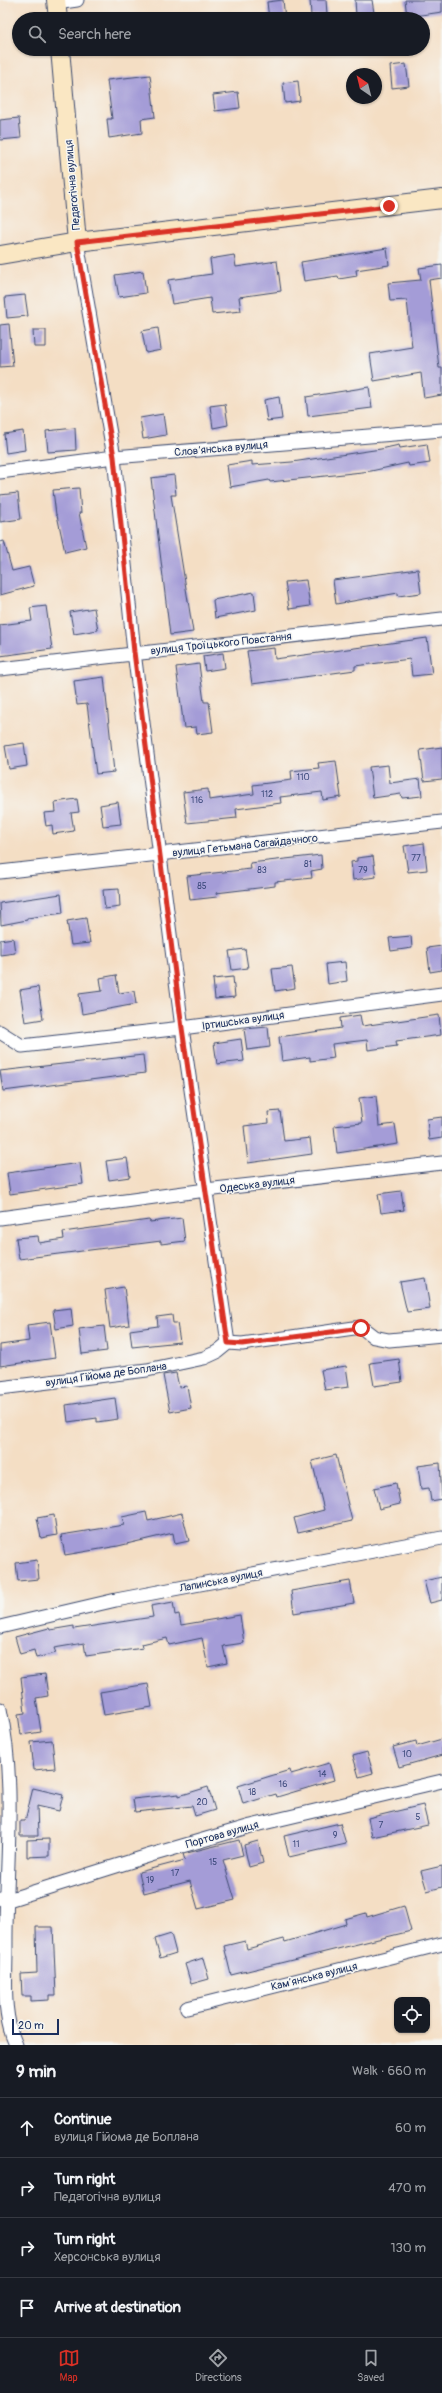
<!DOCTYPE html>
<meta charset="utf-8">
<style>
:root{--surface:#171b24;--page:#242831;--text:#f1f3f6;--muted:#9ea1a6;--line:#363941;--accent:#d93025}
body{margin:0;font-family:Pangolin,sans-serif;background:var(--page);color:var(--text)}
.controls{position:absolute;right:12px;bottom:12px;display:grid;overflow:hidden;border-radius:8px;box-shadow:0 1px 3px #0004}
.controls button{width:36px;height:36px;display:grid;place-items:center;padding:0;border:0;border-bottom:1px solid var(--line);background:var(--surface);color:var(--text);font:20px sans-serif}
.compass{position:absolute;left:346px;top:68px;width:36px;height:36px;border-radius:50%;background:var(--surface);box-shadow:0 1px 3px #0004;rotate:325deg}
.scale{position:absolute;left:12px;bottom:10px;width:47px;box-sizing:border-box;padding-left:4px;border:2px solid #1b2f5e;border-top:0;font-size:11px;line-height:14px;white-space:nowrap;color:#1b2f5e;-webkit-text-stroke:3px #f6f6f2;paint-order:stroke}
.stop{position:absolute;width:12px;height:12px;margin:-9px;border:3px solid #d93025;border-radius:50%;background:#fff}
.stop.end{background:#d93025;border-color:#fff;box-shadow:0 1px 4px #0008}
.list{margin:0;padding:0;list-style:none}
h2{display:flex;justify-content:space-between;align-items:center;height:52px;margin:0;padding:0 16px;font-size:17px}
h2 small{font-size:13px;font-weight:400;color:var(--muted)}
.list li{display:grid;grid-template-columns:26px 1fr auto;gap:12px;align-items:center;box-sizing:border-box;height:60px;padding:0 16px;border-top:1px solid var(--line)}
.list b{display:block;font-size:15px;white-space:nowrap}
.list p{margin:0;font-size:13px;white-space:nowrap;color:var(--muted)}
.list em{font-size:13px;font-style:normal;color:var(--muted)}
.icon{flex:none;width:22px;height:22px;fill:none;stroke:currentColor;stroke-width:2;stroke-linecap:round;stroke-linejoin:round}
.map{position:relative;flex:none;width:442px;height:2045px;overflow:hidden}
.search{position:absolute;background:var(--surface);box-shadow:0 1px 3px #0004;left:12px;right:12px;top:12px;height:44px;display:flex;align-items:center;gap:10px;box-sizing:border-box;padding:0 14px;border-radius:22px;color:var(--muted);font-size:15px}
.sheet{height:292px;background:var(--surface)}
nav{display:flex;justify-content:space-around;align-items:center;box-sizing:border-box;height:56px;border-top:1px solid var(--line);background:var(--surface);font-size:11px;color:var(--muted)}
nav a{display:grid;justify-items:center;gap:2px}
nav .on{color:var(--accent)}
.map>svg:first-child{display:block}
.building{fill:#a49cd7}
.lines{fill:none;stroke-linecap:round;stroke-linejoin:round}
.minor-casing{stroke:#3c496d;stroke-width:15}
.secondary-casing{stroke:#3c496d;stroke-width:20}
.minor{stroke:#fff;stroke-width:13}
.secondary{stroke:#fae7c3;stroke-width:18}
.route{stroke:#d93025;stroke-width:5}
.labels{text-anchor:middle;stroke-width:3;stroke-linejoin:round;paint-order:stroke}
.number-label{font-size:9px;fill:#3d4a7c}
.street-label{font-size:11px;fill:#1b2f5e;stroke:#f6f6f2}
</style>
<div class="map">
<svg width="442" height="2045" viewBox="0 0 442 2045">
<rect width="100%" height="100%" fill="#f6f6f2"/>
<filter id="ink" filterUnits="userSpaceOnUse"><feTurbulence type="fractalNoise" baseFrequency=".025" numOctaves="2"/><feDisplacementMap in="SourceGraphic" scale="8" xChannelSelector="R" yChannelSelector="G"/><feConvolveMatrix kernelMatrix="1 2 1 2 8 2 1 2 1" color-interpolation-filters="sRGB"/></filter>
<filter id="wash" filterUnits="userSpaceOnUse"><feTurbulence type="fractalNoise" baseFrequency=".012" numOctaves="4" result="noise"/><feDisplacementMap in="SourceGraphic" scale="16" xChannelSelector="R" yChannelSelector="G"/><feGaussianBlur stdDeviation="0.9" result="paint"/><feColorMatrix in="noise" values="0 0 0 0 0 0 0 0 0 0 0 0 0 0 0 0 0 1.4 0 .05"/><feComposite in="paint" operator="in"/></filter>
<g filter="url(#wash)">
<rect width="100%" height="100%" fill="#f4dec4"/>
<g id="blocks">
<path class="building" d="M283,0L285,19H269L267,2Z
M310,0H326L327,14L311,16Z
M355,0H372L374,13L356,15Z
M405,0H442V12L407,17Z
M406,64L409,86L392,88L390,66Z
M150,75L155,117L141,119L142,133L109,138L107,119H112L107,80Z
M298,81L300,101L285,103L283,83Z
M238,92L240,108L215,111L213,95Z
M19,118L21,138L0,140V120Z
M387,248L389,265L356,270L357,276L339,279L338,276L304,281L301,262Z
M234,255L236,267L277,261L281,291L239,297L241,311L212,314L210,298L172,304L168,280L212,274L210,259Z
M442,265V278L429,280L439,368H442V395L424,398L421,373L374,381L370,354L412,347L407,300L390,301L388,283L421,280L419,268Z
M143,271L146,293L119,297L115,275Z
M25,295L28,316L7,318L5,297Z
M9,324L13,366L0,367V325Z
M158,328L161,350L146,353L142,331Z
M33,330H46V347H34Z
M369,387L372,408L308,416L306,397Z
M279,397L282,419L267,421L264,400Z
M225,404L228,425L213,428L210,406Z
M163,414L166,435L143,439L140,418Z
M75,428L76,450L48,452L46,431Z
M23,431L25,450L6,453L4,434Z
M427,444L430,463L409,466L408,463L371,471L270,482L269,480L230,487L227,465L252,461V465L292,462L381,449L399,445L400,448Z
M174,475L176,495H171L193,632L170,635L151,478Z
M79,488L81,513H79L86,547L65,552L57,515H56L53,490Z
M18,493L21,519L0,522V495Z
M4,541L12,571L29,567L34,586L0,595V542Z
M418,569L421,593L398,596V593L336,604L333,580Z
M306,580L310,606L289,609L285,582Z
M254,592L256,610L215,618L213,600Z
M46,606L52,649L0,656V625L32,621L30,608Z
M94,608L98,630L74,634L70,612Z
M427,638L432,674L412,676L410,659L355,666V670L252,684L247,651L274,648L275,659Z
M223,653L225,668L205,671L203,656Z
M199,664L204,702H209L213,732L197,734L196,727L184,728L176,667Z
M104,677L114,772L96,774L87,704L77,705L74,681Z
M24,743L27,766L9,769L5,746Z
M442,747V779L424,781L420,750Z
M336,761L341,797L323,800L322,792L280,797L281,803L236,809L237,818L187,823L183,792L208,789L209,800L254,794L253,785L292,780L291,771L319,768L318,763Z
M388,765L390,783L420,779L422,796L402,798L401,794L373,798L369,767Z
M77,799L79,812L71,813L74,831L53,834L52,825L46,826L44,813L56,812L55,802Z
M118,802L121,824L103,826L100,805Z
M424,843L427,870L408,872L404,846Z
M321,855L322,869L311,871L312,878L275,882V886L216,893L217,897L190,900L187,876L251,869L250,863Z
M373,856L376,877L353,880L351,862L357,861V858Z
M119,889L120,907L105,909L103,890Z
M61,894L63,913L27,918V920L1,925L0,903Z
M86,918L90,943L71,945L67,921Z
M411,936L412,948L391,951L389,938Z
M13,938L15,953L0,955V940Z
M442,946V970L430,972L427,948Z
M245,949L248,968L232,970L229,951Z
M345,962L347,981L328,984L326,964Z
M292,967L295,988L275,991L272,969Z
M116,975L119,993L134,991L136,1004L82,1014L79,994L102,991L100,978Z
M233,977L235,997L215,999L213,979Z
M38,987L43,1019L25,1022L20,990Z
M360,1015L362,1026L439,1015L441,1035L396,1041L397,1046L368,1050L367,1040L332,1044L334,1058L310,1061V1057L282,1061L279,1037L341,1028L340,1018Z
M268,1027L270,1047L247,1050L244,1029Z
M241,1039L244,1061L217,1064L214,1043Z
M143,1055L145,1073L3,1091L0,1071Z
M376,1096L379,1126L395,1124L398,1144L337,1153L334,1126L362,1123L359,1098Z
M280,1111L284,1141L310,1138L312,1154L248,1163L244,1126L269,1123L268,1112Z
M442,1117V1138L429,1140L427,1119Z
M127,1158L130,1177L109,1180L106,1161Z
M80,1163L83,1184L10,1194L7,1173Z
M401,1191L404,1210L381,1213L378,1194Z
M182,1218L185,1241L161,1244V1241L19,1259L16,1238L38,1236L39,1243L64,1239L63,1232L149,1220L150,1222Z
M425,1278L430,1309L407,1312L400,1282Z
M124,1287L129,1325L110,1328L105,1290Z
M71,1308L73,1326L56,1329L53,1310Z
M172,1315L173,1323H177L180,1342L132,1347L130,1330L158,1326L157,1317Z
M50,1322L55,1358L0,1366V1345L29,1341L27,1325Z
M104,1326L107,1351L82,1354L79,1329Z
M399,1359L402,1382L374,1386L370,1363Z
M346,1366L349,1387L325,1390L321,1370Z
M176,1373L179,1387L187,1386L191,1408L170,1412L163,1375Z
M115,1398L118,1419L97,1422V1418L68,1422L66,1405Z
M336,1455L352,1521L298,1533L294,1518L324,1510L312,1461Z
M440,1463L442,1499L431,1501L429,1488L421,1489L418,1466Z
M396,1483L400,1504L379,1509L374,1488Z
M146,1512L148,1521L182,1513L189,1541L175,1544L173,1533L118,1546L65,1555L61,1535L124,1525L122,1517Z
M54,1515L57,1535L41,1538L37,1518Z
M37,1560L39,1579L18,1581L16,1563Z
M442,1577V1600L430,1603L424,1581Z
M350,1581L354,1603L294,1613L291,1591Z
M173,1602L175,1615L179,1614L181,1625L240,1615L244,1643L223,1646L227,1663L208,1667L202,1638L169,1645L167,1638L142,1644L143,1648L86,1656L84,1643L54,1648L56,1653L36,1658L34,1650L20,1654L15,1637L49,1628L50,1630L74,1626V1629L153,1617L151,1606Z
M45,1674L48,1696L36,1698L41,1732L21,1735L18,1714L25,1713L21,1677Z
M148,1684L152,1707L104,1715L100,1692Z
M442,1739V1755L399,1767L393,1747L416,1741L417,1746Z
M52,1740L55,1768L34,1770L31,1742Z
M367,1752L373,1773L359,1777L353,1756Z
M329,1763L334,1780L277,1797L276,1794L243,1804L238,1786L290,1770L291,1774Z
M208,1787L215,1810L195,1816L192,1806L135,1812L133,1799L179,1794V1796Z
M33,1788L63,1795L59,1811L37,1806L38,1836H20V1821H25Z
M423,1805L428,1825L372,1837L368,1818Z
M340,1823L346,1844L289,1857L284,1836Z
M49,1839V1856L27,1857V1840Z
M239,1840L243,1855L223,1860L235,1900L198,1909L190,1881L144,1893L139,1872L185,1860L183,1854Z
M258,1841L263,1863L249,1867L244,1845Z
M442,1866V1887L427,1891L421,1871Z
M404,1906L411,1931L231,1975L224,1946L245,1941L247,1949L284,1939L285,1942L346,1924L345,1919L366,1913L367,1917Z
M36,1927H53L56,1995H49V2000L31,2001V1996H22L21,1974L37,1973Z
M171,1934L176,1953L160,1958L155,1939Z
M203,1958L209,1979L191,1984L185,1964Z"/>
</g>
</g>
<g filter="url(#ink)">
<use href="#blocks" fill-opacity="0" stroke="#3c496d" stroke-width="1"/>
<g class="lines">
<g class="minor-casing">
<path id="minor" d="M56,3L77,0
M77,242L114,457L134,652L182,1028L228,1343
M0,472L114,457L442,430
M0,669L442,619
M0,872L442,822
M0,1032L22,1046L182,1028L442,994
M0,1218L206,1190L442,1163
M0,1388L147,1370L204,1358L217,1352L228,1343L242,1344L361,1327L374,1337L389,1340L442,1335
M0,1627L116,1600L442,1538
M0,1709C17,1788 5,1870 6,1949C6,1982 2,2014 16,2045
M0,1898L5,1901L151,1855L251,1826L442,1781
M187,2008L442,1944"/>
</g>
<g class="secondary-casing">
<path id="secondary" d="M56,0L58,19
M60,49L77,242
M0,255L77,242L442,199"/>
</g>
<use href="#minor" class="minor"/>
<use href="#secondary" class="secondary"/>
</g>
</g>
<g class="lines" filter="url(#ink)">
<path class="route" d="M361,1328L242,1344L228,1343L182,1028L134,652L114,457L77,242L389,206"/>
</g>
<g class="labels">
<g class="number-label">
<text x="303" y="780">110</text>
<text x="267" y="797">112</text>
<text x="197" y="803">116</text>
<text x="416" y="861">77</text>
<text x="308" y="867">81</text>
<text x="262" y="873">83</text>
<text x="363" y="873">79</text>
<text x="202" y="889">85</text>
<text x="407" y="1757">10</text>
<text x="322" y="1777">14</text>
<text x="283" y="1787">16</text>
<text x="252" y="1795">18</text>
<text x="202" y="1805">20</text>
<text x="418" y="1820">5</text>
<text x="381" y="1828">7</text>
<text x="335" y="1838">9</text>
<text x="296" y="1847">11</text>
<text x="213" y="1865">15</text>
<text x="175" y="1876">17</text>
<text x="150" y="1883">19</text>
</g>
<g class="street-label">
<text transform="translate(72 185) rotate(-95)" y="4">Педагогічна вулиця</text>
<text transform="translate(221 448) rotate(-5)" y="4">Словʼянська вулиця</text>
<text transform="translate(221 643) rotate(-6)" y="4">вулиця Троїцького Повстання</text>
<text transform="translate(245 845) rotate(-6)" y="4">вулиця Гетьмана Сагайдачного</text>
<text transform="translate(243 1020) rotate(-8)" y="4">Іртишська вулиця</text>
<text transform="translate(257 1184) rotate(-7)" y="4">Одеська вулиця</text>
<text transform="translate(106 1374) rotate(-8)" y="4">вулиця Гійома де Боплана</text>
<text transform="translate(221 1580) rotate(-11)" y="4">Лапинська вулиця</text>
<text transform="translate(222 1834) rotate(-16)" y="4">Портова вулиця</text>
<text transform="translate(314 1976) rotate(-14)" y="4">Камʼянська вулиця</text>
</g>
</g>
</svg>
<div class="controls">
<button><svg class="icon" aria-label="locate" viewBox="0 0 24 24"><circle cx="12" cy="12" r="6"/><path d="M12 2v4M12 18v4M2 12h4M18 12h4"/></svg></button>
</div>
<svg class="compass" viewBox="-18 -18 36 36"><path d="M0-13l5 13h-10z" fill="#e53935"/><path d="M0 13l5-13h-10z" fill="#9ea1a6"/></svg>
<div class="scale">20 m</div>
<div class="stop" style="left:361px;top:1328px"></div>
<div class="stop end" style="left:389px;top:206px"></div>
<div class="search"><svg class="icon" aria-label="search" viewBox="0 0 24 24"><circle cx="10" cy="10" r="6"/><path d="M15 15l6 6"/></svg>Search here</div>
</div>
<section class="sheet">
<h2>9 min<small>Walk · 660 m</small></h2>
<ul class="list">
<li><svg class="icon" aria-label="ahead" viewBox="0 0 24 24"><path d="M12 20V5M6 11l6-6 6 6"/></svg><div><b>Continue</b><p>вулиця Гійома де Боплана</p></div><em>60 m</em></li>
<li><svg class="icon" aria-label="right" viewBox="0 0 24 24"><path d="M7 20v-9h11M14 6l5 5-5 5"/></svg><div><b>Turn right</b><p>Педагогічна вулиця</p></div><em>470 m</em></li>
<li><svg class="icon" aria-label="right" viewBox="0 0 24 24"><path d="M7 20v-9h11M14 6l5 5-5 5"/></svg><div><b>Turn right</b><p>Херсонська вулиця</p></div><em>130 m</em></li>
<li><svg class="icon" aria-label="arrive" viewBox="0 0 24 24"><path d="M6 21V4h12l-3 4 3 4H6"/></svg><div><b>Arrive at destination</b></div></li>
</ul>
</section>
<nav>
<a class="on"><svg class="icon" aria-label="map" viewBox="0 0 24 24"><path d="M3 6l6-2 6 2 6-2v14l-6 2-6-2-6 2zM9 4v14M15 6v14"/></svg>Map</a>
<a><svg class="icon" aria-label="directions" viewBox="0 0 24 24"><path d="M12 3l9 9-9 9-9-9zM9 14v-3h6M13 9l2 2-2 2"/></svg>Directions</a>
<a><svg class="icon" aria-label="saved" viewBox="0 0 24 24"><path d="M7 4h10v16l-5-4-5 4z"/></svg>Saved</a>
</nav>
